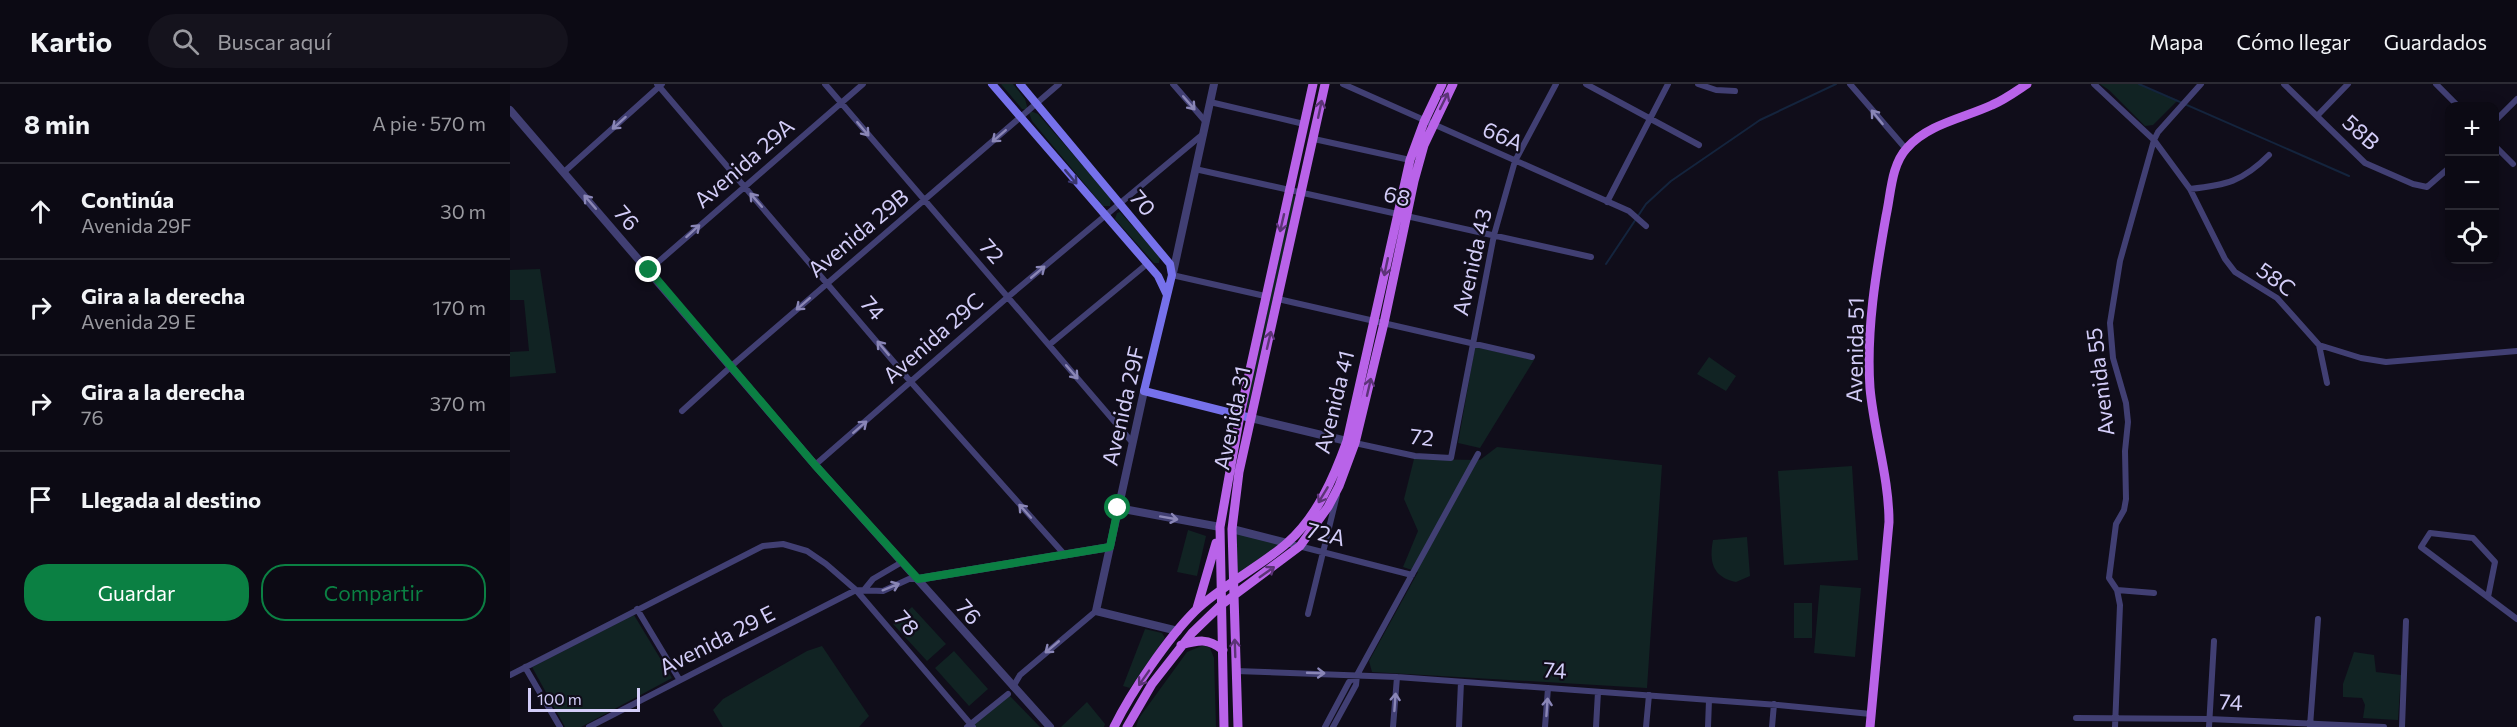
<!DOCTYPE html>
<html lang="es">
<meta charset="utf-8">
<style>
:root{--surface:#0c0a14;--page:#15131d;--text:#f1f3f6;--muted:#9a9aa0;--line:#2c2b34;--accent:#0b8043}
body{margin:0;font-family:Commissioner,sans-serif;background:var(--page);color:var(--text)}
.controls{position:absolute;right:18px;top:18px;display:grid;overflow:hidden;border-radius:12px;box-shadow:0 3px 15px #0003}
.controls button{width:54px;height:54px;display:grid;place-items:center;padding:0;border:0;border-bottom:2px solid var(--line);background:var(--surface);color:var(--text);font:30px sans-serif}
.scale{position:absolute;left:18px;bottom:15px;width:112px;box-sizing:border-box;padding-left:6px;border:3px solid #d3cdf8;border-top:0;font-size:16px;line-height:21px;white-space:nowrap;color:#d3cdf8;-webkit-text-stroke:4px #100d1a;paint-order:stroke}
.stop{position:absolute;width:18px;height:18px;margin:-14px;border:4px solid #0b8043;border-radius:50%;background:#fff}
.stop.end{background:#0b8043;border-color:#fff;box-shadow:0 2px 6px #0008}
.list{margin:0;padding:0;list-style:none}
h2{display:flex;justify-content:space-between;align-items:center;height:78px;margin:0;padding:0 24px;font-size:26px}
h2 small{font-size:20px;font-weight:400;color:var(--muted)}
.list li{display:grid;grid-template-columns:39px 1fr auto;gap:18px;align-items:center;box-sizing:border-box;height:96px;padding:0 24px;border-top:2px solid var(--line)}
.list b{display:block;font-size:22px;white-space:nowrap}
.list p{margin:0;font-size:20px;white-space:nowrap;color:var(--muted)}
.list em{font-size:20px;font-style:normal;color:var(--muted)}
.actions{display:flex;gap:12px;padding:18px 24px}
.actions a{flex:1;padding:14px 0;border:2px solid var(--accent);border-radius:24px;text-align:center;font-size:21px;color:var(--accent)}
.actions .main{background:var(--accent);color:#fff}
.icon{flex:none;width:33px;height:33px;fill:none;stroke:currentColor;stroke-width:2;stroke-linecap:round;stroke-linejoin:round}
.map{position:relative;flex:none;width:2007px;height:643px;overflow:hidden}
header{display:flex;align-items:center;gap:36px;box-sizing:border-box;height:84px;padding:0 30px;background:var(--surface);border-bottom:2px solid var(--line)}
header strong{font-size:28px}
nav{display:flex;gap:33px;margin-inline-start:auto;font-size:21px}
.search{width:420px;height:54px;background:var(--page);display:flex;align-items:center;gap:15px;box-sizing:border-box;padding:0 21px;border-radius:33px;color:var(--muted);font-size:22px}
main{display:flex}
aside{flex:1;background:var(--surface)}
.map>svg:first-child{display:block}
.green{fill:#112323}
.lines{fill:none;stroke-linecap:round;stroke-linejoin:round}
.stream{stroke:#14243d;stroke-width:2}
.minor{stroke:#413f73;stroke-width:6}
.tertiary{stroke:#413f73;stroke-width:8}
.secondary{stroke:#7671eb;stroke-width:8}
.primary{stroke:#b963e9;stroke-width:9}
.oneway{stroke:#5c3477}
.oneway2{stroke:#8a86b6}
.oneway3{stroke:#39356e}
.route{stroke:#0b8043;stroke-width:8}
.labels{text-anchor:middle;stroke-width:4.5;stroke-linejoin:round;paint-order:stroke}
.street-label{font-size:22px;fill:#d3cdf8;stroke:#100d1a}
</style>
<header>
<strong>Kartio</strong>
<div class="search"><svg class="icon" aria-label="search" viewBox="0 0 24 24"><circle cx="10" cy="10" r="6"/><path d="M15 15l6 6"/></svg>Buscar aquí</div>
<nav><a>Mapa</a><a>Cómo llegar</a><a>Guardados</a></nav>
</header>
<main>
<aside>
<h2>8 min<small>A pie · 570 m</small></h2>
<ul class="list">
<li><svg class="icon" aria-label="ahead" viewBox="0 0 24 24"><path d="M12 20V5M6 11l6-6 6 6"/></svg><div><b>Continúa</b><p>Avenida 29F</p></div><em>30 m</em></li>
<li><svg class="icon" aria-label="right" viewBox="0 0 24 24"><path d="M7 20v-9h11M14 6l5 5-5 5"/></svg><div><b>Gira a la derecha</b><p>Avenida 29 E</p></div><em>170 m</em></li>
<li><svg class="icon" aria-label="right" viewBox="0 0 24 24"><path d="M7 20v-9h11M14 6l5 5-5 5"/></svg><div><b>Gira a la derecha</b><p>76</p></div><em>370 m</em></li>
<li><svg class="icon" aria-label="arrive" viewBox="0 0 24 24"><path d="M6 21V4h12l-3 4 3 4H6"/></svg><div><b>Llegada al destino</b></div></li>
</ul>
<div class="actions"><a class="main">Guardar</a><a>Compartir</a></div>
</aside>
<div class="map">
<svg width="2007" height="643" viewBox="0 0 2007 643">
<rect width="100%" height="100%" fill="#100d1a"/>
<path class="green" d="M491,0H503L515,15L518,26L528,30L601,114L600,122H593L522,37L518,26L512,25Z
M1590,0H1629L1668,16L1643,41L1635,42L1599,6Z
M783,111L786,112L738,325L736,324L742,297Z
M610,128L650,173L649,179H644L605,135L607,129Z
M30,185L46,289L0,293V268L19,267L14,216H0V186Z
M965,263L1024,276L970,364L948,359Z
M1199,273L1226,292L1216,307L1187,290Z
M987,363L1152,381L1137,604L862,588L859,577L908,488L893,483L908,447L894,415L904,375L970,376Z
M1342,382L1348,476L1274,481L1268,387Z
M722,445L777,459L723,497Z
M678,446L696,452L687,492L667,488Z
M1237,453L1240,492L1226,498C1202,493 1199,477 1203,456Z
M1310,501L1351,504L1345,573L1304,569Z
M1284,519H1302V554H1284Z
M402,523L436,560L417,577L383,540Z
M124,531L162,594L71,643H55L22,583Z
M635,545L652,549L655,554L620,604L613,602Z
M694,561L700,564L704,574L706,643H626L629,634L677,568Z
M312,562L359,632L349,643H213L203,626L213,615L297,567Z
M444,567L478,605L459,622L425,584Z
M1844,568L1864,571L1866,588L1891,591L1888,636L1853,634L1855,621L1852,614L1833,613V600Z
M498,610L530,643H463L461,641Z
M577,618L595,640L594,643H551Z"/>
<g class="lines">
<path class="stream" d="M1629,0L1839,92
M1096,180L1136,120L1161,97L1250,36L1326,0"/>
<path class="minor" d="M147,0L400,297L554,470
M315,0L622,358
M663,0L695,37
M833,0L1119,127L1136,142
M1076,0L1189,61
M1188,0L1206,6L1225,7
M1340,0L1396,65
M1584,0L1644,56L1680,105L1715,175L1725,188L1767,214L1809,261L1851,274L1876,278L2007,267
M1774,0L1855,79L1903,100L1917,103L1940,83
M1926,0L1948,22
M700,18L794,40
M1807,32L1838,0
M1984,38L2007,15
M804,55L900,76
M1984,61L2003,80
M685,85L1081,173
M54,88L152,0
M1680,105C1716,101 1732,98 1759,71
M1097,118L1158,0
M139,186L353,0
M662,191L755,212
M768,215L1022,273
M539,261L637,180
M1809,261L1817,299
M172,327L226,278L549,0
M845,359L905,372L941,374L984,151L1005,77L1046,0
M305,381L499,212L693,50
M777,459L902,491
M354,506L363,495L392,478
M1607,506L1644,509
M1978,513L1985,478L1963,454L1920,449L1911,463L2007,535
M127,525L169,595
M798,530L827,411
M15,583L50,643
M726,587L887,593L1268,621L1361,630
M0,591L253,462L273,460L297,467L316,480L346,506L463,643
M503,603L510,591L586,527
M1566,634L1699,635L1874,643
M1800,642L1808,535
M79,643L346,506L373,507L399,495H408
M457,643L498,610
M815,643L839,598L847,591L968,370
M823,643L846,601L847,591
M883,643L887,593
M949,643L951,598
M1035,643L1038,604
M1086,643L1088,608
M1136,643L1139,611
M1198,643L1199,616
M1262,643L1264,620
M1605,643L1610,521L1607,506L1599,494L1606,440L1614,426L1616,415L1615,367L1618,338L1616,319L1603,274L1600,239L1610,177L1644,56L1648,48L1691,0
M1699,643L1704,557
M1892,643L1896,537"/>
<path class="tertiary" d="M0,26L305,381L540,643
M663,189L704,0
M634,307L586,527L668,547
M741,334L841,358
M608,424L710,443
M722,445L777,459
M408,495L600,463"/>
<path class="secondary" d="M482,0L648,192L657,211
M510,0L660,180L662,191L634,307L741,334"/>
<path class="primary" d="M687,524L706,459
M671,561C689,556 698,554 713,566
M604,643C621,608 658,554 685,527C713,500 749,484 777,459C807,433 824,393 837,357L900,76L914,38L932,0
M617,643L642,600L682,549L711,521L790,462L818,423L829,402L845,359L874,239L904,97L914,61L943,0
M714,643L710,443L730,331L803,0
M728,643L722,445L729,388L815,0
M1360,643L1379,438C1379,393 1364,349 1360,304C1356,247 1366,188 1376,132C1381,110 1381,81 1397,64C1418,40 1454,34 1482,21C1494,16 1505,8 1517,0"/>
</g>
<defs><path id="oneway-shaft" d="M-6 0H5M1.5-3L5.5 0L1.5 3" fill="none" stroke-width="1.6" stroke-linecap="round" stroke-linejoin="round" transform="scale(1.5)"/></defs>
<g class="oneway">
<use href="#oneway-shaft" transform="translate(934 17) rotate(-64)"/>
<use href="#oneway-shaft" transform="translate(810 25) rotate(-78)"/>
<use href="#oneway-shaft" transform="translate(772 139) rotate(103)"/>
<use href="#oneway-shaft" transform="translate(876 183) rotate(102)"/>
<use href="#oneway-shaft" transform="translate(759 256) rotate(-77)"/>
<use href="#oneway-shaft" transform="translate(859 303) rotate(-77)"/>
<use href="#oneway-shaft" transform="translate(813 411) rotate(121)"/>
<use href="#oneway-shaft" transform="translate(757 488) rotate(-35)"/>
<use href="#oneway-shaft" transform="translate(725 564) rotate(-92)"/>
<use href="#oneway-shaft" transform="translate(634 594) rotate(125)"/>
</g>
<g class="oneway2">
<use href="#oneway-shaft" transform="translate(679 19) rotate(49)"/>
<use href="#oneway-shaft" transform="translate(1367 33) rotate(-129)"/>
<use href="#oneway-shaft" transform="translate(109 39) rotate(138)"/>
<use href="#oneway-shaft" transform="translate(353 45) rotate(50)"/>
<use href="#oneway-shaft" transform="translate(489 52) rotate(139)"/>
<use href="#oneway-shaft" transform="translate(246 116) rotate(-131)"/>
<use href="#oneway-shaft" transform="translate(80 118) rotate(-131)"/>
<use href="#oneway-shaft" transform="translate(183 147) rotate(-42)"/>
<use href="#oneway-shaft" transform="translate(528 188) rotate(-40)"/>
<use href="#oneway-shaft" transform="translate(293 220) rotate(139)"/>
<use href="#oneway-shaft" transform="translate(373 264) rotate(-130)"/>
<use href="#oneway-shaft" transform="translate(562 288) rotate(49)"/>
<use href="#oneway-shaft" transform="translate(350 343) rotate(-41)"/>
<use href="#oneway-shaft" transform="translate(515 427) rotate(-132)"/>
<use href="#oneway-shaft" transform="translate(659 434) rotate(10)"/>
<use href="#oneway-shaft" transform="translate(381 503) rotate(-22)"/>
<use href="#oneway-shaft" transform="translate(542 563) rotate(140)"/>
<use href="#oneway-shaft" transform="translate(806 589) rotate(2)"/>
<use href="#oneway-shaft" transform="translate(885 618) rotate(-86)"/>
<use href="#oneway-shaft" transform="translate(1037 623) rotate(-86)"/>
</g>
<use class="oneway3" href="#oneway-shaft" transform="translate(561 93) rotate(50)"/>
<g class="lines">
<path class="route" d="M139,186L305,381L408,495L600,463L608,424"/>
</g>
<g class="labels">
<g class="street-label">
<text transform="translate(1851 48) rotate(42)" y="8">58B</text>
<text transform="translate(993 52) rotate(24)" y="8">66A</text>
<text transform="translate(234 79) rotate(-41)" y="8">Avenida 29A</text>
<text transform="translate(887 112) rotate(13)" y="8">68</text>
<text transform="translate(633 119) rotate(50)" y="8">70</text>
<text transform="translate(117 134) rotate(49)" y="8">76</text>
<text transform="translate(348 149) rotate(-40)" y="8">Avenida 29B</text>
<text transform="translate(482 167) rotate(48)" y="8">72</text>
<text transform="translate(962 178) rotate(-77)" y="8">Avenida 43</text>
<text transform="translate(1766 195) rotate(36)" y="8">58C</text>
<text transform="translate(363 224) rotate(50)" y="8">74</text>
<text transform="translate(423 254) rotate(-41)" y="8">Avenida 29C</text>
<text transform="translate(1345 266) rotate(-89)" y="8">Avenida 51</text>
<text transform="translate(1590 298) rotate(-97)" y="8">Avenida 55</text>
<text transform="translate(824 318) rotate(-76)" y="8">Avenida 41</text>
<text transform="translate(613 322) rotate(-77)" y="8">Avenida 29F</text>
<text transform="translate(722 334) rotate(-78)" y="8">Avenida 31</text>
<text transform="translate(912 353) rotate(6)" y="8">72</text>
<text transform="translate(816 450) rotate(14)" y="8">72A</text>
<text transform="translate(459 528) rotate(49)" y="8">76</text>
<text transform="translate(397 539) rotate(49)" y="8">78</text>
<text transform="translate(207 556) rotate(-27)" y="8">Avenida 29 E</text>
<text transform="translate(1045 586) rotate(4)" y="8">74</text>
<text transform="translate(1721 618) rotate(3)" y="8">74</text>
</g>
</g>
</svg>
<div class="controls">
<button>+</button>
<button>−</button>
<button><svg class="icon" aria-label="locate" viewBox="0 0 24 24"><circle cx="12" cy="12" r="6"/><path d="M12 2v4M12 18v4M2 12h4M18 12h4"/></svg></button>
</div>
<div class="scale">100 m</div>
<div class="stop" style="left:608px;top:424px"></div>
<div class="stop end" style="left:139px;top:186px"></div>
</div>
</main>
